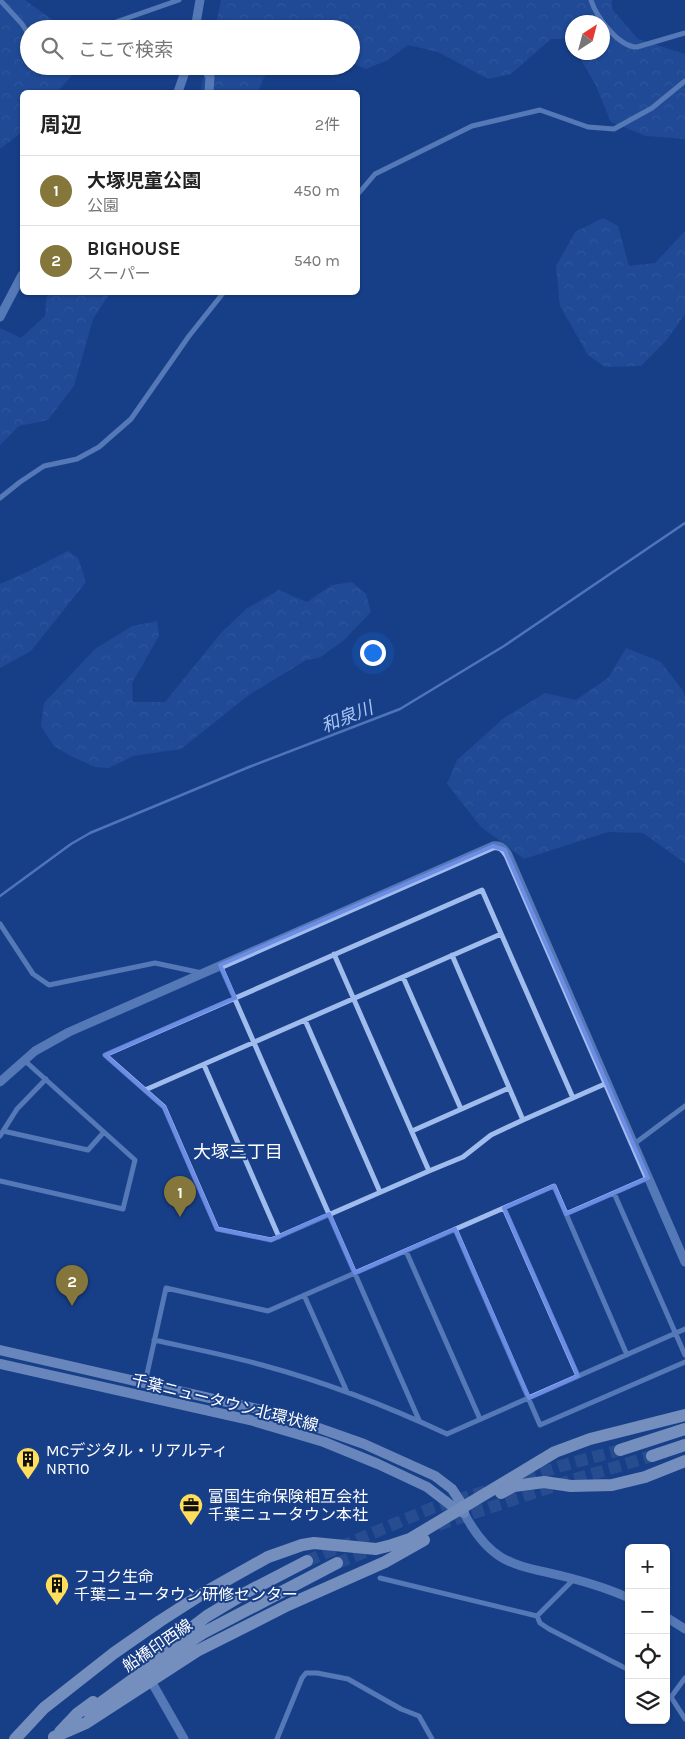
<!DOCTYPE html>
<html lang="ja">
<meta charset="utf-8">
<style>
:root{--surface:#fff;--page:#f6f6f6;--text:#222;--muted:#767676;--line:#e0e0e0;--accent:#85773c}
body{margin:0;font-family:Karla,"Noto Sans JP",sans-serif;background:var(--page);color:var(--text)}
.controls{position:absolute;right:15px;bottom:15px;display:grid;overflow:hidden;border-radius:8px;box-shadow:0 1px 4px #0004}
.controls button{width:45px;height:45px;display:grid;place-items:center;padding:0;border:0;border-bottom:1px solid var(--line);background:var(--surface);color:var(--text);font:25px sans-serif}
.compass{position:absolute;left:565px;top:15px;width:45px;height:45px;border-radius:50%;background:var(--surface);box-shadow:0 1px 4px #0004;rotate:36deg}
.you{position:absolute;left:372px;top:652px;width:18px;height:18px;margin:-12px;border:4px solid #fff;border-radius:50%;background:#1a73e8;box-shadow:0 0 0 8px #1a73e833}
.badge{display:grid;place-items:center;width:32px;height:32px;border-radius:50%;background:var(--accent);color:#fff;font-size:16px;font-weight:700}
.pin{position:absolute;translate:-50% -41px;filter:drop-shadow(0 1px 2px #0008)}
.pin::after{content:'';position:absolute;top:26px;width:18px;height:15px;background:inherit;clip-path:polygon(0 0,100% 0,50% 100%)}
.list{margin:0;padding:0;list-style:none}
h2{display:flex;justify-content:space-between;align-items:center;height:65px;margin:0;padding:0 20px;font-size:21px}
h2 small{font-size:16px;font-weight:400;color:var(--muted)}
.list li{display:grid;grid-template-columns:32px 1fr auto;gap:15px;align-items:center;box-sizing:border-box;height:70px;padding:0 20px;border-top:1px solid var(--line)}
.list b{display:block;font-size:19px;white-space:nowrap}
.list p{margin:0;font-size:16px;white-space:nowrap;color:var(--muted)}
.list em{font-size:16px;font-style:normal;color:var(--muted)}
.icon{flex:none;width:28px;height:28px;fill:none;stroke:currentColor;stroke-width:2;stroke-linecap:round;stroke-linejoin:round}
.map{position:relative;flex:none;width:685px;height:1739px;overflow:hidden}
.search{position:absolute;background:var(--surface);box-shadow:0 1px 4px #0004;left:20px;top:20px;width:340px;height:55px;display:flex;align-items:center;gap:12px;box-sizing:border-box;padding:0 18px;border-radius:28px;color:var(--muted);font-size:19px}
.panel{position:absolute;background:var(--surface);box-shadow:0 1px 4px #0004;left:20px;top:90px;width:340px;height:205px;border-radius:8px}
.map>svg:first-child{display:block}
.forest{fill:url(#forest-crowns)}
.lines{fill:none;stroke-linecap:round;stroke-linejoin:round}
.stream{stroke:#91b5f0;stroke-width:2.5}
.primary-tunnel{stroke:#3b5c9a;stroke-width:12;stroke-dasharray:12 6;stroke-linecap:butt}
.minor{stroke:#9fbced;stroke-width:5}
.tertiary{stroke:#9fbced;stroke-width:9}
.secondary{stroke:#ccdcfa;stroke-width:10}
.primary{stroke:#e5edff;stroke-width:12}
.marked{fill:none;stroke:#6c8ce6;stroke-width:4;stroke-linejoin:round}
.labels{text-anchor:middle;stroke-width:4;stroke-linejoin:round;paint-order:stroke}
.street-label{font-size:16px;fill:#fff;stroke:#183f88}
.poi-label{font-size:16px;fill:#fff;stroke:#183f88;text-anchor:start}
.water-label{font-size:18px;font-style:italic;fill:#aac6f5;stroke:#183f88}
.neighbourhood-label{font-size:18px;fill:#fff;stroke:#183f88}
</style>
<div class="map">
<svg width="685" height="1739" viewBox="0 0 685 1739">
<defs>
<pattern id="forest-crowns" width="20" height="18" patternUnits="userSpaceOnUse" patternTransform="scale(1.25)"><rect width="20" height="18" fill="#2a57a6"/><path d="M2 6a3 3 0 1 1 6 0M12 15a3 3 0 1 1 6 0" fill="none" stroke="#4a70b3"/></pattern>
</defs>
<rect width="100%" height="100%" fill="#183f88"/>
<path class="forest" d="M2,0H25L54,21L57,29H29V66H72L75,72L57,92H22V132L0,149V1Z
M221,0H612V9L638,39L685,54V139L646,136L611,122L595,84L577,53L602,52V22H572V45L569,39H551L511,74L488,79L438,52L408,45L388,60L366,69L352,63L351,29H215Z
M206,66H272L263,79L258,92H200Z
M603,218L618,226L629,266L655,263L685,231V314L666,341L641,366L605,367L588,355L560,306L556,266L575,232Z
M47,293H110L93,319L74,386L48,420L19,426L0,445V328L21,338L45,316Z
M68,551L78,558L86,582L31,651L0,668V584L27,572Z
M352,582L366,594L371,612L343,641L319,658L306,660L249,695L181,749L133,756L109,768L95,767L71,756L54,746L41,726L44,703L95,649L132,626L157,621L159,636L132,683L133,702H165L221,633L246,609L279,590L307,602L332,585Z
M626,648L661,662L683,691L685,697V863L643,833L608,832L524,859L481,827L447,784L457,760L504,718L545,693L576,700L608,678Z"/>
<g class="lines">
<path class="stream" d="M0,896L71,844L90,833L249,767L400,709L504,646L685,523"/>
<path class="primary-tunnel" d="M507,1484L561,1466L620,1450
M438,1525L569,1481L652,1456
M307,1561L432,1508L486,1491
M337,1563L375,1548"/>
<path class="minor" d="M0,0L22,24L29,35
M591,0C596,16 618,47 637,47L685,33
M96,29L179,0
M358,194L375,174L472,126L540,110L588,127L614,129L652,108L685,81
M0,498L20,482L44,466L77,459L99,447L131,419L189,336L224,292
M0,924L33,974L49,985L155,963L202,973
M334,954L429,1171L271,1240L217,1229L164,1107L105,1055L482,890L573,1098
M452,955L523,1120L607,1083
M220,965L419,1420
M403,977L461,1109
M305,1020L380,1192
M204,1065L279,1237
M145,1090L501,934
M3,1131L88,1150L104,1132
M412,1131L509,1088
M0,1136L17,1109L46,1079
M634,1144L685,1106
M429,1171L463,1157L491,1135L523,1120
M0,1181L123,1209L135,1160L24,1060
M614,1193L685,1355
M504,1208L578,1376
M566,1214L648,1178
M455,1229L540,1425L685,1362
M406,1251L480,1419
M304,1295L347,1392
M154,1340C190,1348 226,1355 262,1365C325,1382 387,1406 447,1434L685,1329
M145,1383L166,1288L268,1311L554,1186L627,1355
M380,1578L537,1616
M574,1579L537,1616L540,1623L549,1629L629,1670
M685,1678L671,1697L685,1719
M277,1739L302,1678L306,1673H317L348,1679L401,1709L419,1716L432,1739"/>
<path class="tertiary" d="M195,29L200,0
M204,66L210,77L209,92
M178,92L187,66
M0,317L22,275
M0,1082L35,1051L69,1032L493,846C500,845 504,848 508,855L685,1262
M464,1513C494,1570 520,1564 574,1579C593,1584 611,1590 629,1598
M666,1617L685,1629
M151,1681L184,1739"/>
<path class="secondary" d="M0,1350L266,1411L313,1426L364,1444L435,1476L452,1489L463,1506L464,1512
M0,1364L250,1420L324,1442L378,1464L427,1487L457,1510L464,1513"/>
<path class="primary" d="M620,1450L685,1429
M652,1456L685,1445
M501,1493L514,1486L544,1482L571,1486L612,1485L645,1477L685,1461
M153,1657L207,1616L247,1592L307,1561
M88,1712L136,1677L203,1633L337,1563
M60,1732L78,1713L93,1702
M54,1737L86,1723L197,1651L288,1605L385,1562L424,1540
M15,1739L44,1708L114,1653L160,1621L202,1594L268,1557L302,1545L314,1543L376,1549L392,1545L410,1539L555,1452L590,1439L685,1415"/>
</g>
<path d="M0 0H685V1739H0ZM493,846L505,850L648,1178L566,1214L554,1186L504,1208L578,1376L529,1398L455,1229L355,1273L329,1214L271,1240L217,1229L164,1107L105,1055L235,998L220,965Z" fill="#183f88" fill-opacity=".55" fill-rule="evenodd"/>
<path class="marked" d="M493,846L505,850L648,1178L566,1214L554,1186L504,1208L578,1376L529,1398L455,1229L355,1273L329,1214L271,1240L217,1229L164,1107L105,1055L235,998L220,965Z"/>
<defs>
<g id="building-pin" transform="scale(1.25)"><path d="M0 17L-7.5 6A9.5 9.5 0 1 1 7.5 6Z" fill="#ffde5b" stroke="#183f88"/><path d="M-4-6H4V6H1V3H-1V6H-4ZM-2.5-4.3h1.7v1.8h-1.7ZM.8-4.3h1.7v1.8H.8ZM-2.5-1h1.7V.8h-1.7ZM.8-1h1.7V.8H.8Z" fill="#111"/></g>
<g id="office-pin" transform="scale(1.25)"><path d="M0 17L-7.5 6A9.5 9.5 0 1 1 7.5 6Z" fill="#ffde5b" stroke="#183f88"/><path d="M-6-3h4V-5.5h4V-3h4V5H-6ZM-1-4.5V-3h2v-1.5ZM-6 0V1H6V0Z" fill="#111"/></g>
</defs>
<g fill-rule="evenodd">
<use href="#building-pin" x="28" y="1459"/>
<use href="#office-pin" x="191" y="1505"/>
<use href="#building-pin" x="57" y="1585"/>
</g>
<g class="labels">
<g class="street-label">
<text transform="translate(225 1402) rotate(14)" y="6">千葉ニュータウン北環状線</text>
<text transform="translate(157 1645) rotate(-34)" y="6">船橋印西線</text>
</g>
<g class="poi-label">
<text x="46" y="1456">MCデジタル・リアルティ<tspan x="46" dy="18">NRT10</tspan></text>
<text x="208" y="1502">富国生命保険相互会社<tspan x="208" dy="18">千葉ニュータウン本社</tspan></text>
<text x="74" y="1582">フコク生命<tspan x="74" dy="18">千葉ニュータウン研修センター</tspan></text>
</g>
<g class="water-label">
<text transform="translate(347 717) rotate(-22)" y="6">和泉川</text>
</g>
<g class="neighbourhood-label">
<text x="238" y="1158">大塚三丁目</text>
</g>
</g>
</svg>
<div class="controls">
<button>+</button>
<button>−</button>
<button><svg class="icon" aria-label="locate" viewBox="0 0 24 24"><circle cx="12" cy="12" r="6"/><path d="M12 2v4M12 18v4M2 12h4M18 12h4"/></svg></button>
<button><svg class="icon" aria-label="layers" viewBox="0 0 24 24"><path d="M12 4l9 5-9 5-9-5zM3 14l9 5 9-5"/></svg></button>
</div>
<svg class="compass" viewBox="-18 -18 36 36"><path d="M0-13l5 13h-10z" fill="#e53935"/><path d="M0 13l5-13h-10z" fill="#767676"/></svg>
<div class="you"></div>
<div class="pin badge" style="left:180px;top:1217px">1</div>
<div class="pin badge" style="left:72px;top:1306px">2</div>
<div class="search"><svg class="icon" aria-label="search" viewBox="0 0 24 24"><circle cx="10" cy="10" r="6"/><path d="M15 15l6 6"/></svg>ここで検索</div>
<section class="panel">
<h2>周辺<small>2件</small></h2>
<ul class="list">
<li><span class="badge">1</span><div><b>大塚児童公園</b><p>公園</p></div><em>450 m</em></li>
<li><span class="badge">2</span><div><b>BIGHOUSE</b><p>スーパー</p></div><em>540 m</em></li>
</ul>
</section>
</div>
